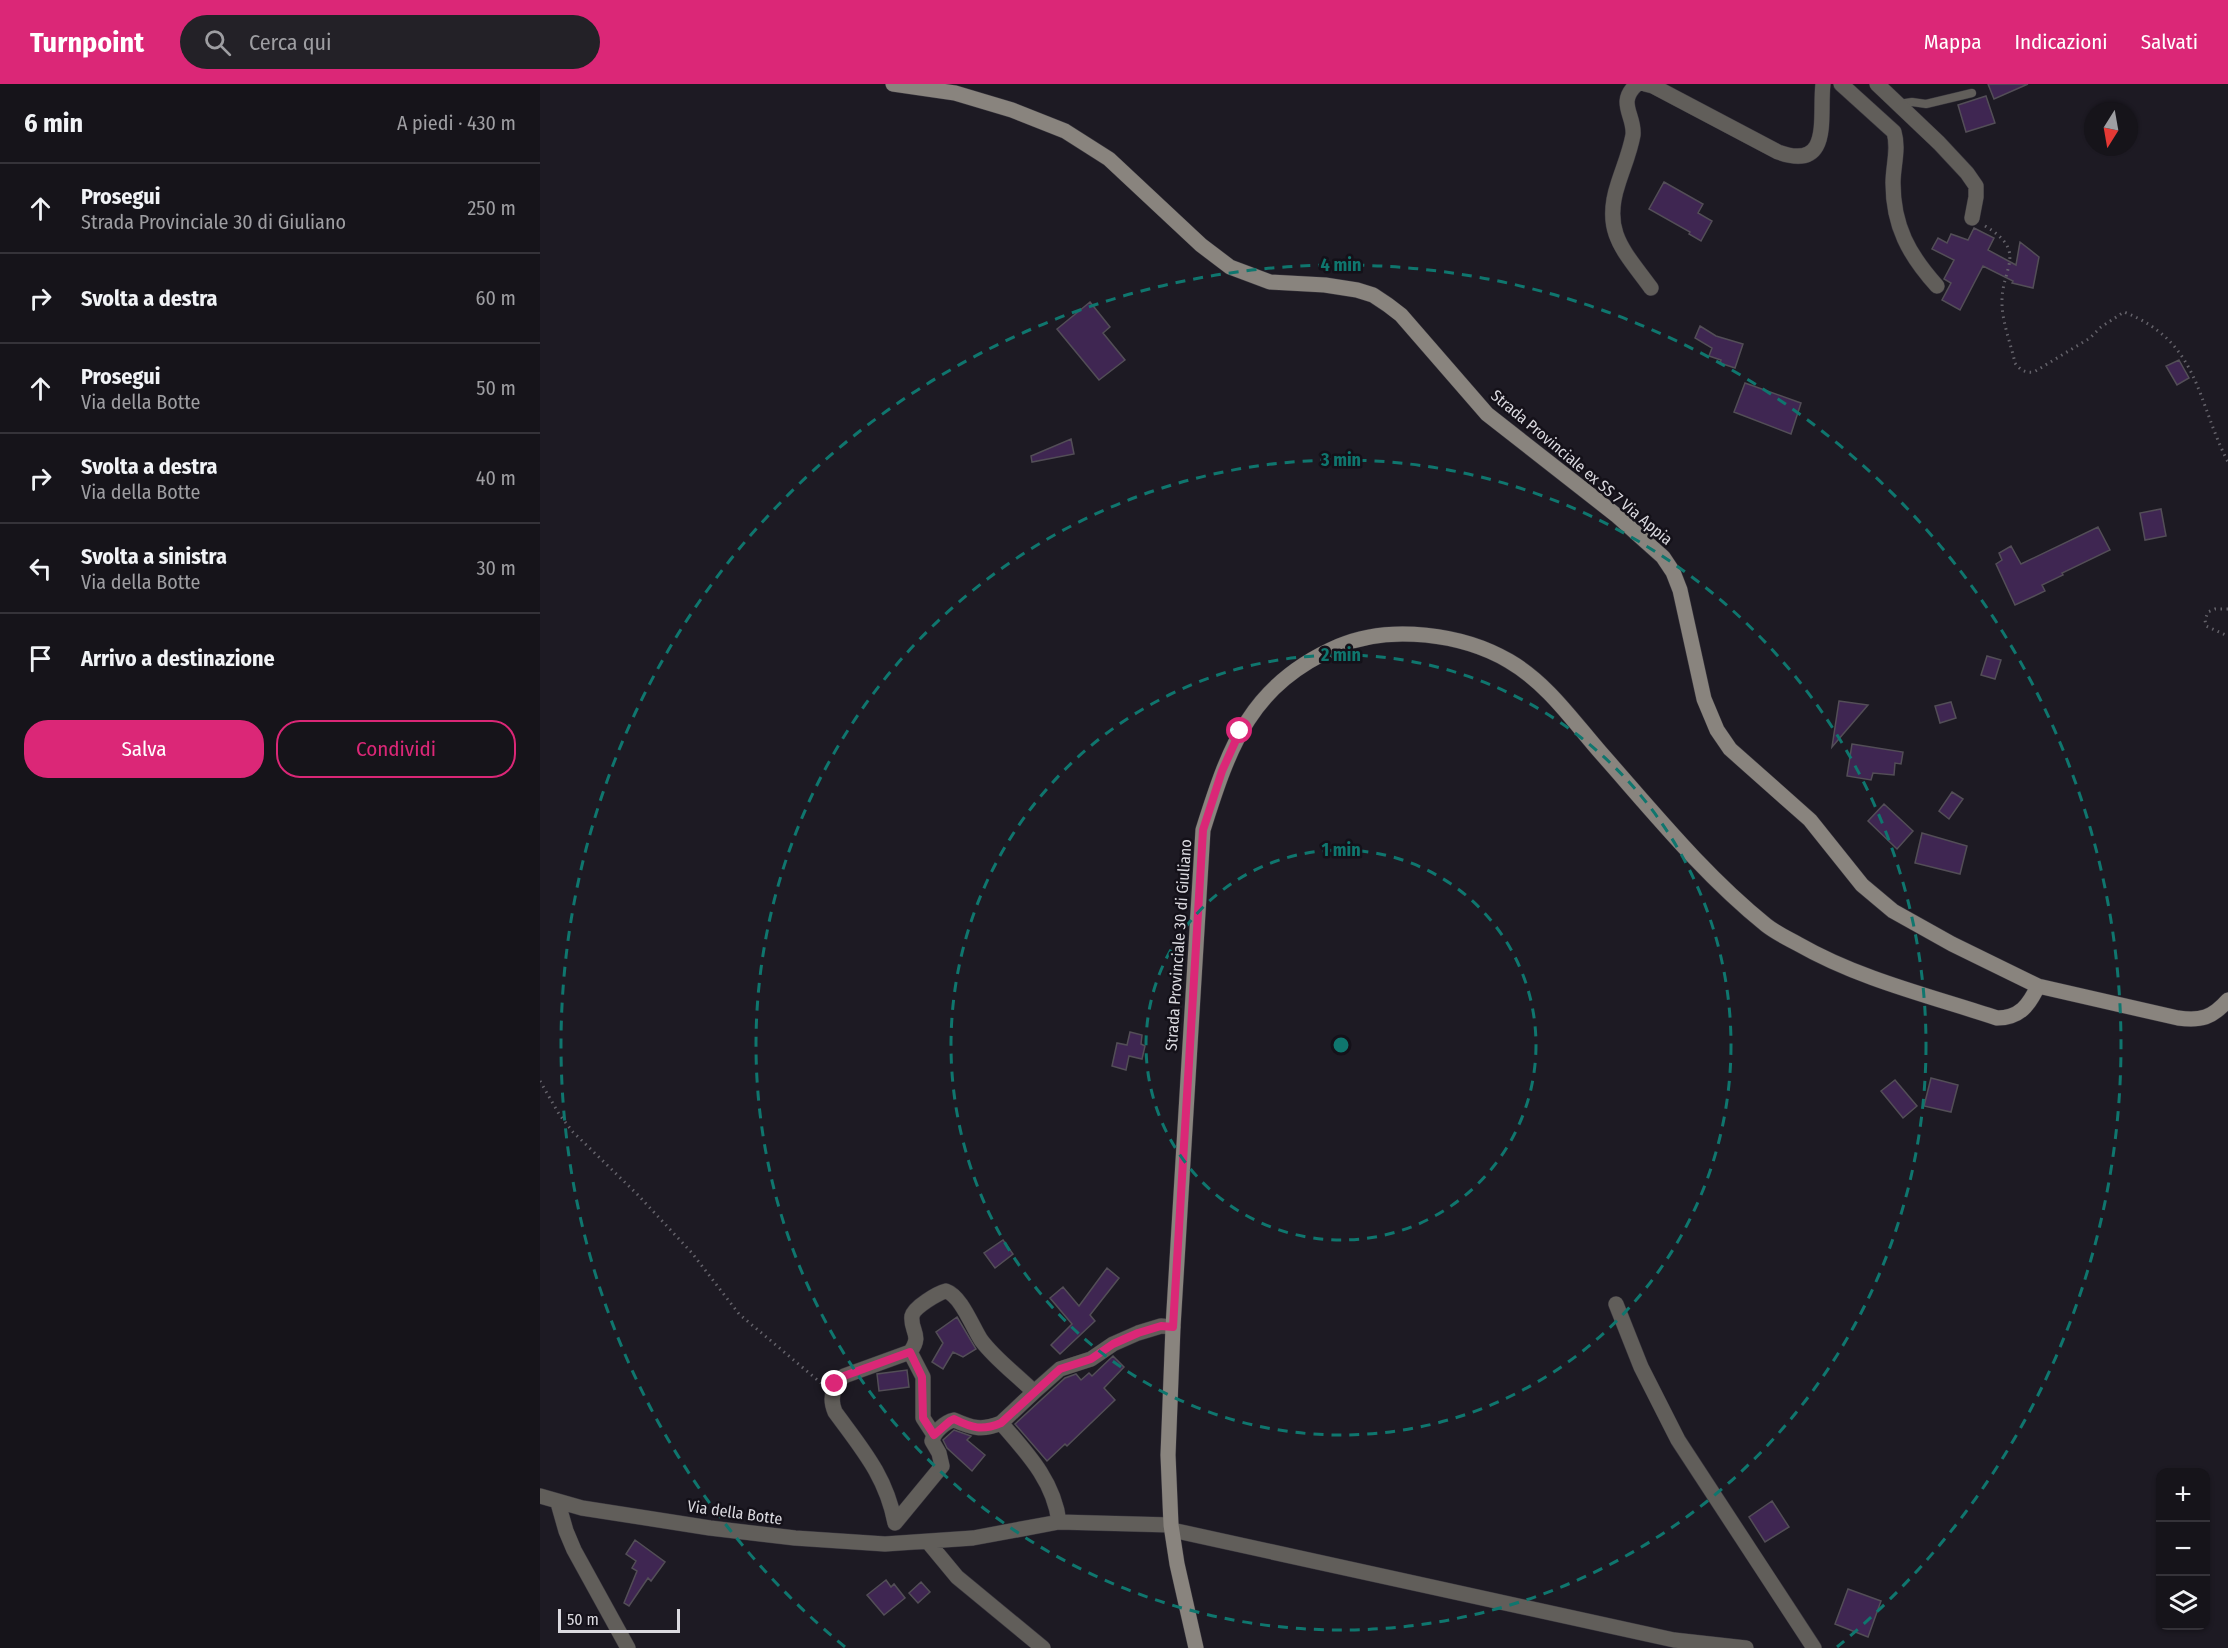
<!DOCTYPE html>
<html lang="it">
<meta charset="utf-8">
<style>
:root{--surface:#16141a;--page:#232127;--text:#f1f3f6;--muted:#9e9ea2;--line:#353339;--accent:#db2777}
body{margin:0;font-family:"Fira Sans Condensed",sans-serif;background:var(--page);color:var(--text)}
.controls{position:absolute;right:18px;bottom:18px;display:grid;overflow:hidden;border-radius:12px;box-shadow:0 2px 4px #0004}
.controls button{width:54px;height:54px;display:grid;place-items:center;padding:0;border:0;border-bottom:2px solid var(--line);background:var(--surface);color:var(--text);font:30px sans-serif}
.compass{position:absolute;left:1544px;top:18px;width:54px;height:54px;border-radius:50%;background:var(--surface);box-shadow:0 2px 4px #0004;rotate:191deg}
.scale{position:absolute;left:18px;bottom:15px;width:122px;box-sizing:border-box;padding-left:6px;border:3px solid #dbdae0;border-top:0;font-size:16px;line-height:21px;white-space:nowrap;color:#dbdae0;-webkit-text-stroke:4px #141119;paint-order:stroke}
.stop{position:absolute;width:18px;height:18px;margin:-14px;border:4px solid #db2777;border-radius:50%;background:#fff}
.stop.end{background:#db2777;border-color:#fff;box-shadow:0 2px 6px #0008}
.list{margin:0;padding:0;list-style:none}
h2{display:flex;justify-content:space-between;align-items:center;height:78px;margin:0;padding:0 24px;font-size:26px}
h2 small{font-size:20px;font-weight:400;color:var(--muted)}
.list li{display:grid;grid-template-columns:39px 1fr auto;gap:18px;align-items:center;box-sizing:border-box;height:90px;padding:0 24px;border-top:2px solid var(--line)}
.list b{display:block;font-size:22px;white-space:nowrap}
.list p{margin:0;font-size:20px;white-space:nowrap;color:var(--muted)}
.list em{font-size:20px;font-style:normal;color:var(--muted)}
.actions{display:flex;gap:12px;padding:18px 24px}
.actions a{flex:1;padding:14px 0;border:2px solid var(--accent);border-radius:24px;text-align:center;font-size:21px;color:var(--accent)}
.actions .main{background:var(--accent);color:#fff}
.icon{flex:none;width:33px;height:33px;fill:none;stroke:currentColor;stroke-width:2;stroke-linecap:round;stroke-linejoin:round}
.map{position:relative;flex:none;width:1688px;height:1564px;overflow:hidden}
header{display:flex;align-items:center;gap:36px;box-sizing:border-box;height:84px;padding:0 30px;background:var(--accent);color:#fff}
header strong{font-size:28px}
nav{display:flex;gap:33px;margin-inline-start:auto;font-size:21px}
.search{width:420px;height:54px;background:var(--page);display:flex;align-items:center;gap:15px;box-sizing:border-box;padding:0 21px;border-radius:33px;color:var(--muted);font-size:22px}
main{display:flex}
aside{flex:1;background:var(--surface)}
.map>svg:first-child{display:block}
.building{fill:#3f2652;stroke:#534e57;stroke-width:1.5}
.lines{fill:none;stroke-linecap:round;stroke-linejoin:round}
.lane-casing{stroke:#38353d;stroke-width:9}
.street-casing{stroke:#38353d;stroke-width:16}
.secondary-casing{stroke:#38353d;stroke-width:16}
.path{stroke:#64626a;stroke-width:3;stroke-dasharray:1.5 4.5;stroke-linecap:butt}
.lane{stroke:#615e5a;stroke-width:8}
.street{stroke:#615e5a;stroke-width:15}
.secondary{stroke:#89847e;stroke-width:15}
.route{stroke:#db2777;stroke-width:8}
.ring{fill:none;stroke:#0f766e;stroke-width:3;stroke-dasharray:10 8}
.labels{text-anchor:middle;stroke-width:5;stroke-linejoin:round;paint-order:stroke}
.street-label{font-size:16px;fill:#dbdae0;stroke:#141119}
.centre{fill:#0f766e;stroke:#141119;stroke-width:3}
.ring-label{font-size:18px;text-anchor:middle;font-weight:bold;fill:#0f766e;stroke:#141119;stroke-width:5;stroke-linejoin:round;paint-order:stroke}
</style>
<header>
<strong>Turnpoint</strong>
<div class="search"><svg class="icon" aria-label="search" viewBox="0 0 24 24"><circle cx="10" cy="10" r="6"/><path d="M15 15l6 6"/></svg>Cerca qui</div>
<nav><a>Mappa</a><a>Indicazioni</a><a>Salvati</a></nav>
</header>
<main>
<aside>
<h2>6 min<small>A piedi · 430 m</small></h2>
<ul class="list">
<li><svg class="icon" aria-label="ahead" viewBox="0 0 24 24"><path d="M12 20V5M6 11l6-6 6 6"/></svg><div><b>Prosegui</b><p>Strada Provinciale 30 di Giuliano</p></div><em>250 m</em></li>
<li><svg class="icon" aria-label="right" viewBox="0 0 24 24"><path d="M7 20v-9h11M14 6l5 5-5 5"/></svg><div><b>Svolta a destra</b></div><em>60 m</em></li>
<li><svg class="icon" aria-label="ahead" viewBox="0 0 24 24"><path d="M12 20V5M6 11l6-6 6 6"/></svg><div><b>Prosegui</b><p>Via della Botte</p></div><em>50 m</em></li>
<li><svg class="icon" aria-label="right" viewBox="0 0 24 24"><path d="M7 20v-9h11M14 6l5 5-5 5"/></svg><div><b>Svolta a destra</b><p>Via della Botte</p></div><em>40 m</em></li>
<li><svg class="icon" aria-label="left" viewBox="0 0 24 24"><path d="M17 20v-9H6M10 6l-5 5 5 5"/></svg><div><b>Svolta a sinistra</b><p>Via della Botte</p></div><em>30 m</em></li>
<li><svg class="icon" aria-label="arrive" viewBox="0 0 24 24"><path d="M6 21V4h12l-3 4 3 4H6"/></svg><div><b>Arrivo a destinazione</b></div></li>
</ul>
<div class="actions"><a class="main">Salva</a><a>Condividi</a></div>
</aside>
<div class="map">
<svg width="1688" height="1564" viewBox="0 0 1688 1564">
<rect width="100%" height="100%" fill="#1d1a23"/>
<path class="building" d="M1448,0H1488L1454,15Z
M1446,12L1455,39L1426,48L1418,21Z
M1124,98L1163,120L1158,129L1172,137L1161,157L1149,150L1150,148L1109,125Z
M1434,144L1454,154L1448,166L1476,181L1480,158L1499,173L1493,204L1472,199L1473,197L1443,182L1420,226L1402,216L1411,199L1404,195L1414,176L1392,165L1398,154L1407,159L1411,150L1428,156Z
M550,218L570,243L563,249L585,276L559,296L517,245Z
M1160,242L1176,252L1203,260L1195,284L1180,279L1181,276L1169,272L1172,264L1155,254Z
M1639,276L1649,294L1637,301L1626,282Z
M1205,299L1261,319L1251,350L1194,328Z
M531,355L534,370L492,378L491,372Z
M1621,425L1626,452L1605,456L1600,429Z
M1558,443L1570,466L1522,489L1523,491L1502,501L1505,507L1475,521L1456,480L1462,476L1459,469L1471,462L1481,480Z
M1447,572L1461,576L1455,595L1441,591Z
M1299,617L1328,621L1292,663Z
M1411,618L1416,634L1400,639L1395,622Z
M1312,660L1363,668L1361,680L1355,679L1354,691L1333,689L1331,696L1307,692Z
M1412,708L1423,715L1409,735L1399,727Z
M1344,720L1373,747L1357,765L1328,737Z
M1382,749L1427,762L1420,790L1375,779Z
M590,948L602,951L601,960L605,962L602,975L589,972L586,986L572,982L577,959L587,961Z
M1391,994L1418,1001L1411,1028L1384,1022Z
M1355,996L1377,1022L1363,1034L1341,1007Z
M463,1156L473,1170L455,1184L444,1169Z
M567,1184L579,1194L550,1231L555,1237L520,1270L511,1261L532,1240L510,1214L523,1203L539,1222Z
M417,1233L436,1265L423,1273L413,1268L403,1285L392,1278L403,1259L396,1248Z
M573,1272L584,1283L564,1304L575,1316L527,1362L525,1360L507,1377L475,1340L525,1294L536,1290L541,1296L549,1289L552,1292Z
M367,1286L369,1303L339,1307L337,1290Z
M414,1346L431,1352L427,1356L445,1371L432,1387L407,1364L403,1356Z
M1232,1417L1249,1443L1225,1458L1209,1433Z
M95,1456L125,1478L111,1497L108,1494L89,1522L84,1519L97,1487L92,1484L96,1477L86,1470Z
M346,1496L351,1503L354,1500L365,1514L344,1531L327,1511Z
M381,1498L390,1508L378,1519L369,1509Z
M1308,1505L1341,1517L1328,1553L1295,1540Z"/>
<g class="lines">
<g class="lane-casing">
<path id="lane" d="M1359,20L1372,18L1386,20L1432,9"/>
</g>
<g class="street-casing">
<path id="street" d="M1097,0C1076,19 1095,31 1093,51C1090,68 1083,84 1078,100C1062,148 1084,167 1111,204
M1105,0L1113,2L1238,68C1293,88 1279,32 1283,0
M1301,0L1354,48C1359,65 1353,82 1353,99C1353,142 1369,171 1397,202
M1337,0L1399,59L1427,89L1436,102V113L1432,134
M1076,1220L1101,1283L1138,1356L1274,1564
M370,1268C383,1251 370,1247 372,1232C374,1223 398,1209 406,1207C421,1212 432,1242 441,1256C455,1275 477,1291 494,1308L520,1285L551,1275L573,1260L598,1249L621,1242L633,1243
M461,1339C487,1369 514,1397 519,1438
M0,1412L42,1424L170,1444L255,1454L345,1460L433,1454L519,1438L631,1441
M18,1419L26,1447L34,1466L88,1564
M355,1439C346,1392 322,1365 295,1328C289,1314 293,1302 304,1292L370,1268L383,1293V1334L394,1351
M355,1439L402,1382L399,1369L392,1357C394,1348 405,1338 414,1336C432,1344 442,1347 461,1339L494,1308
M632,1446L1134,1556L1206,1564
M388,1458L417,1493L503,1564"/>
</g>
<g class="secondary-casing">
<path id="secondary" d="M353,0L415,9L472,26L525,47L569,75L661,161L690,183L730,198L785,201L817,206L833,211L848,221L861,231L947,330L1076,431L1123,473L1133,488L1140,506L1164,615L1177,646L1190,665L1270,736L1322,801L1353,827L1412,860L1498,902L1638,934C1661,937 1672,934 1688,916
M656,1564L637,1480L631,1441L628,1371L633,1243L663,746C690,660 711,600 799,562C850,540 923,550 969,577C1007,599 1033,637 1061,669C1114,729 1164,791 1226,841C1236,849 1247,854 1258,860C1319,895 1390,912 1457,934C1480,934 1489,921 1498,902"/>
</g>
<path class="path" d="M1445,142C1489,168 1461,184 1462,219C1462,238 1471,260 1475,279C1480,286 1485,289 1494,288L1550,254L1561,243L1584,228C1660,258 1656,316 1688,378
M1688,525H1675L1668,528L1665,536L1666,542L1688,552
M0,997L19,1030L33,1048L97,1110L152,1169L199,1230L281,1299"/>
<use href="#lane" class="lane"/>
<use href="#street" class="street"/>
<use href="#secondary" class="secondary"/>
</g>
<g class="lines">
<path class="route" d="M295,1300L304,1292L370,1268L382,1293L383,1334L394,1351L410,1337L414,1335C432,1344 442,1347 461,1339L520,1285L551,1275L573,1260L598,1249L621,1242L633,1243L663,746L682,687L700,647"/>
</g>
<g class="ring">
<circle cx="801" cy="961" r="195"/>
<circle cx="801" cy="961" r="390"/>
<circle cx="801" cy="961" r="585"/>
<path d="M305 1563A780 780 0 1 1 1297 1563"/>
</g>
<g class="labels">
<g class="street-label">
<text transform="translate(1042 383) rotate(40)" y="6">Strada Provinciale ex SS 7 Via Appia</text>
<text transform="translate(638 861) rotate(-86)" y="6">Strada Provinciale 30 di Giuliano</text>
<text transform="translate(195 1428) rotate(8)" y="6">Via della Botte</text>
</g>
</g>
<circle cx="801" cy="961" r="9" class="centre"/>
<g class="ring-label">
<text x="801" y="187">4 min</text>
<text x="801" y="382">3 min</text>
<text x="801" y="577">2 min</text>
<text x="801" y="772">1 min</text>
</g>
</svg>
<div class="controls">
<button>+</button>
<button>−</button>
<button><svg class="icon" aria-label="layers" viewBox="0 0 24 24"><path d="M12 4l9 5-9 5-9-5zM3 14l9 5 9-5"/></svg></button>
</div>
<svg class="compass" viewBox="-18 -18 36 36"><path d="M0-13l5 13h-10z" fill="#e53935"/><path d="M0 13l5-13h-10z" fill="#9e9ea2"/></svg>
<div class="scale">50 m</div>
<div class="stop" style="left:700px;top:647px"></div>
<div class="stop end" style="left:295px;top:1300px"></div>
</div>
</main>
